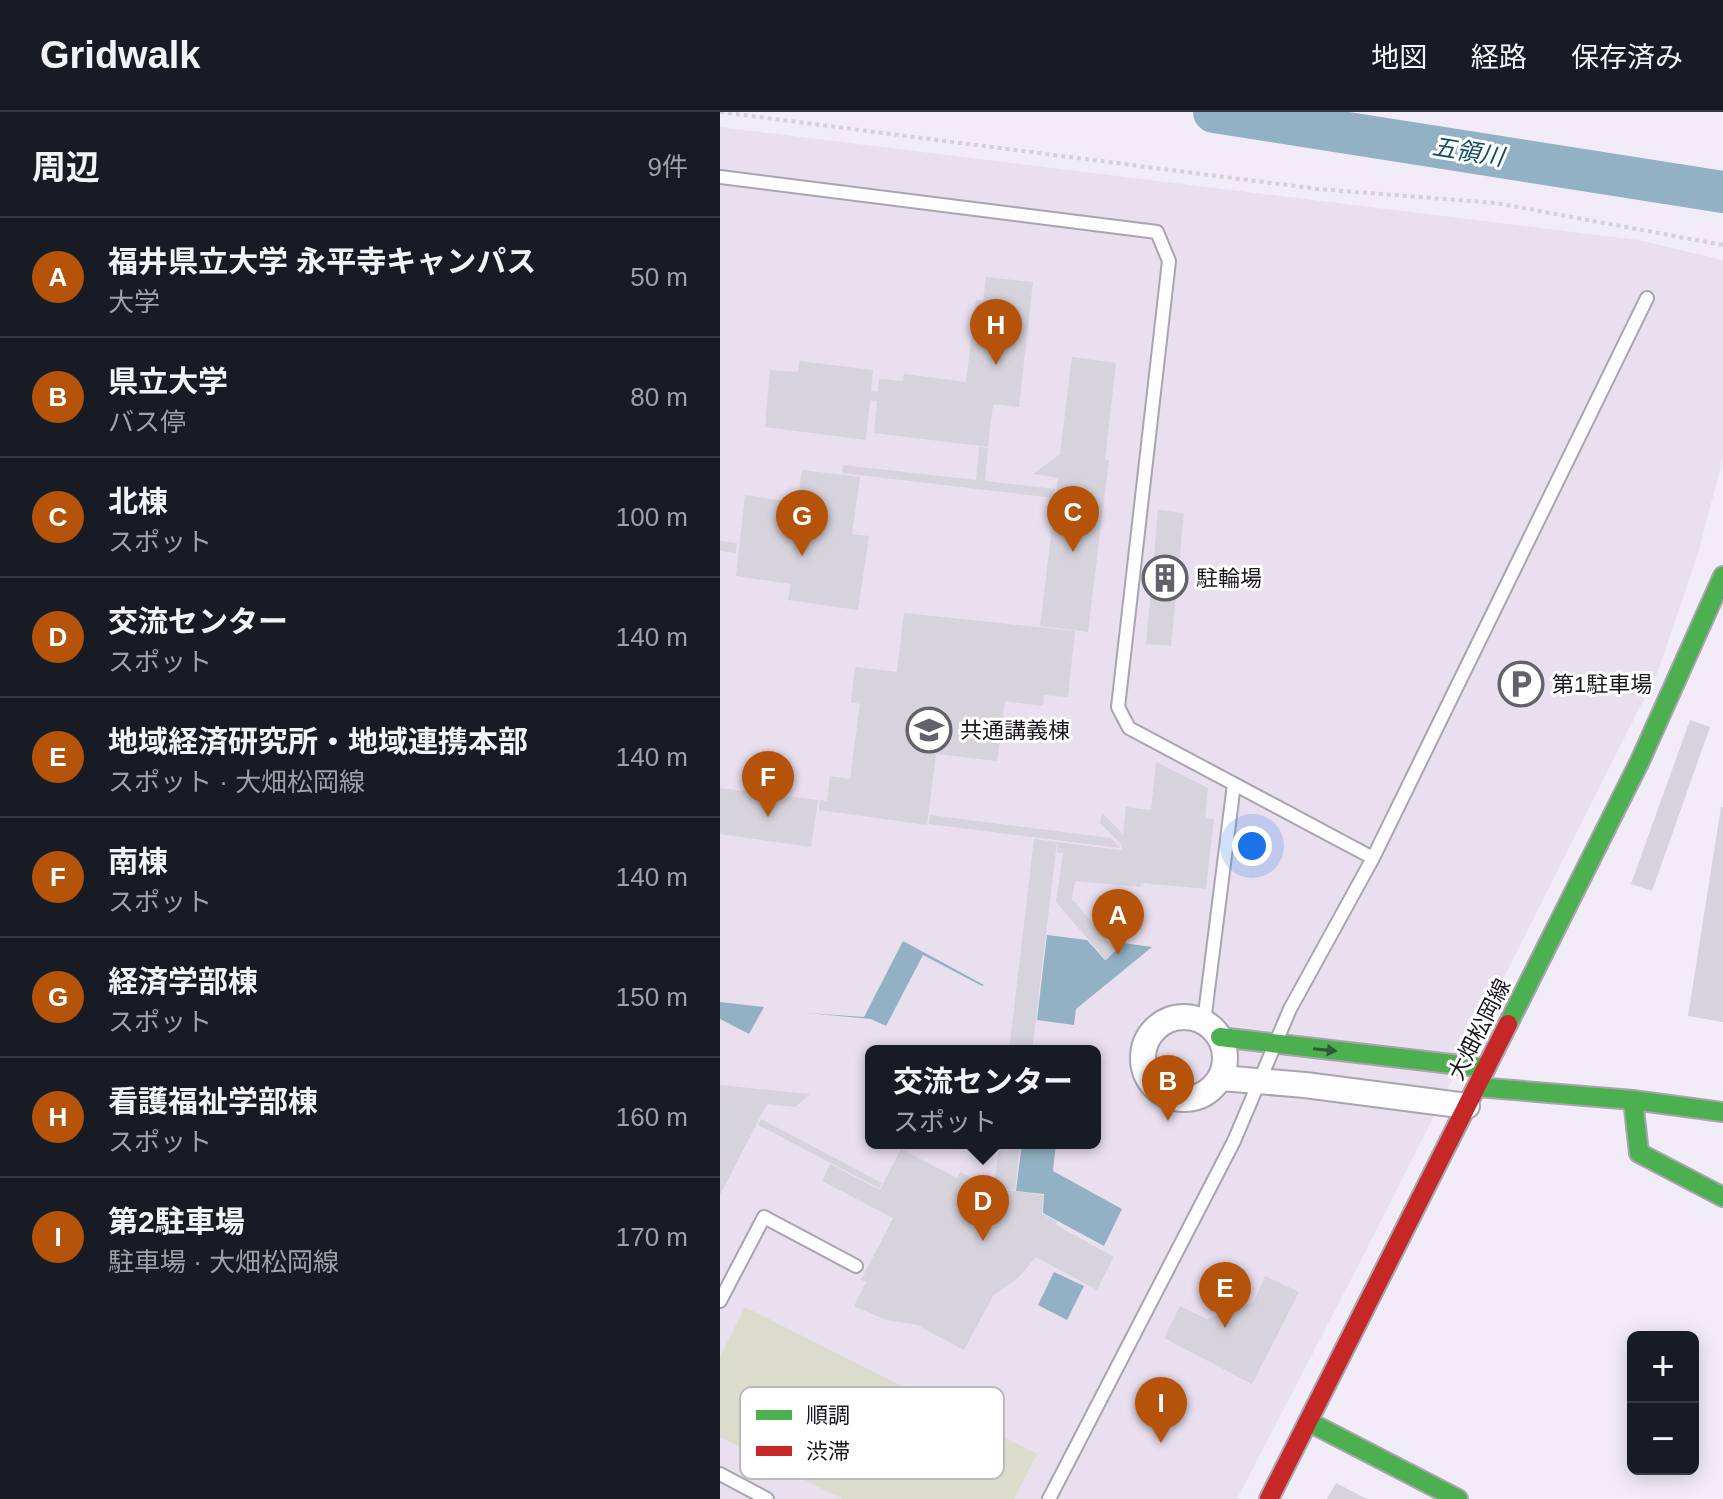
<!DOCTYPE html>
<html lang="ja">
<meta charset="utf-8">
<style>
:root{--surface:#171b24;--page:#20242c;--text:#f1f3f6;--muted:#9ea1a6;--line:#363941;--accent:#b45309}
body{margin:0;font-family:Arial,"Noto Sans JP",sans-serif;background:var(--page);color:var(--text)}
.controls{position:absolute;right:24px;bottom:24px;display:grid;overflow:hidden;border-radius:12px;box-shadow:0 4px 20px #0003}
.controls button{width:72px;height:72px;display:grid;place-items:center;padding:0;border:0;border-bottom:2px solid var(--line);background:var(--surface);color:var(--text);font:40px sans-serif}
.you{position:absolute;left:532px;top:734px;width:28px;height:28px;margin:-20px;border:6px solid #fff;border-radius:50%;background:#1a73e8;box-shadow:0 0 0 12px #1a73e833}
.badge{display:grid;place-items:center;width:52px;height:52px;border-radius:50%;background:var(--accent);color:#fff;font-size:26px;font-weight:700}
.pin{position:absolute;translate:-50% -66px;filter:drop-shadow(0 2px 4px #0008)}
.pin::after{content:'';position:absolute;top:42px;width:28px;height:24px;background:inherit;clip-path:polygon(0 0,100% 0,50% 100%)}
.popup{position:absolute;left:145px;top:933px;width:236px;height:104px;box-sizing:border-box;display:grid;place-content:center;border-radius:12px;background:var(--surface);filter:drop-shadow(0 2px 6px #0005);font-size:26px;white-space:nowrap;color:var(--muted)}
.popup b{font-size:30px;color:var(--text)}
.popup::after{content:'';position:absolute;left:50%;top:100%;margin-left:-16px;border:16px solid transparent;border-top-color:var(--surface)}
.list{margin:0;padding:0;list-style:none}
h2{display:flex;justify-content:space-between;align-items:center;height:104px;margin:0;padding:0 32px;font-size:34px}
h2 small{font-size:26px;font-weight:400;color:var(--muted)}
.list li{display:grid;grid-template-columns:52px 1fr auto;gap:24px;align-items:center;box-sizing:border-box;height:120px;padding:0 32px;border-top:2px solid var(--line)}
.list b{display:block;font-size:30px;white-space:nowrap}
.list p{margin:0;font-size:26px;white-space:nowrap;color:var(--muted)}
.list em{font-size:26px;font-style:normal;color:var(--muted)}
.map{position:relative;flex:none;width:1003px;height:1387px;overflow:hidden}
header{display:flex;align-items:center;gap:48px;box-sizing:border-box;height:112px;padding:0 40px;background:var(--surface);border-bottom:2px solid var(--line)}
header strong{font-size:38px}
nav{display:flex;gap:44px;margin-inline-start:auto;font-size:28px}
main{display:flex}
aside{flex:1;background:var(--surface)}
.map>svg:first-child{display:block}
.education{fill:#e9dfef;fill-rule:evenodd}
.green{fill:#dcdccd}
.water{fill:#92b1c4}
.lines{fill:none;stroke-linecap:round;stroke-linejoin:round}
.river{stroke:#92b1c4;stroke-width:42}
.building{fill:#d6d3dd}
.lane-casing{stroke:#a9a4ae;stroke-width:16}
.street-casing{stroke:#a9a4ae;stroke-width:28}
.fast-casing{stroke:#a9a4ae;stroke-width:22}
.jam-casing{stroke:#a9a4ae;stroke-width:22}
.path{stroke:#d2d1d5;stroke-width:4;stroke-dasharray:4 4;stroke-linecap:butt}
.lane{stroke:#fdfcfe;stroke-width:12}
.street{stroke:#fdfcfe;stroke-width:24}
.fast{stroke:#4caf50;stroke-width:18}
.jam{stroke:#c62828;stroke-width:18}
.oneway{fill:#305b36}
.labels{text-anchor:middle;stroke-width:6;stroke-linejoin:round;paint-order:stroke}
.poi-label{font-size:22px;fill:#1a1620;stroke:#fff;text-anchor:start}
.street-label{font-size:22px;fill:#1a1620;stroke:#fff}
.water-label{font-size:24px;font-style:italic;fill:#104e66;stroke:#fff}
.key{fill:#fff;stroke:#bab9bc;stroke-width:2}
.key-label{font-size:22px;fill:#1a1620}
</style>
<header>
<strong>Gridwalk</strong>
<nav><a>地図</a><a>経路</a><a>保存済み</a></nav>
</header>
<main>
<aside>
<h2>周辺<small>9件</small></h2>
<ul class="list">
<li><span class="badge">A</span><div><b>福井県立大学 永平寺キャンパス</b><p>大学</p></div><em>50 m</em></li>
<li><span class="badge">B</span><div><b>県立大学</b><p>バス停</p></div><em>80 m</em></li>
<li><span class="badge">C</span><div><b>北棟</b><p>スポット</p></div><em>100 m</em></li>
<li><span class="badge">D</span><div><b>交流センター</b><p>スポット</p></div><em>140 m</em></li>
<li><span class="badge">E</span><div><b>地域経済研究所・地域連携本部</b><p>スポット · 大畑松岡線</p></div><em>140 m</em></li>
<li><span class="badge">F</span><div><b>南棟</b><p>スポット</p></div><em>140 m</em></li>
<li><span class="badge">G</span><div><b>経済学部棟</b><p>スポット</p></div><em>150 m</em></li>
<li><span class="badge">H</span><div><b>看護福祉学部棟</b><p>スポット</p></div><em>160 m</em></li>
<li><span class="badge">I</span><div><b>第2駐車場</b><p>駐車場 · 大畑松岡線</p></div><em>170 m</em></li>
</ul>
</aside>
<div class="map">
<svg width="1003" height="1387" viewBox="0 0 1003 1387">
<rect width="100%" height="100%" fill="#f1ecf7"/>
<path class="education" d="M0,15L918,128L1003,148V346L979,438L938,559L652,1127L517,1387H0ZM151,939H375V1031H151Z"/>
<path class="green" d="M25,1195L317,1342L294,1387H122L0,1325V1245Z"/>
<path class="water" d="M327,823L367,828L385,848L397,837L390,829L432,835L356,897L354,913L317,908Z
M183,829L264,873L262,874L203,843L166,914L151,907L87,901L144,905Z
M0,890L44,895L29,922L0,907Z
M302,1031H336L333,1059L402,1097L384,1134L323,1101L324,1082L296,1079Z
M334,1160L364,1174L347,1208L318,1193Z"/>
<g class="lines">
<path class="river" d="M494,0L1003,80"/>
</g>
<path class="building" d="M266,165L313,170L299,295L273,292L268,335L154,321L157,289L150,288L146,328L45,315L50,258L78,260L79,249L153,258L151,279L158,280L159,267L183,269L184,262L246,270L256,188L263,189Z
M352,245L396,251L385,348H389L368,520L320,514L338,366L313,362L340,342Z
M259,335L268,336L265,369L335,377L334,386L122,361L123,353L256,368Z
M82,358L140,365L132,422L149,424L138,498L68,488L71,472L16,464L25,383L77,391Z
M438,398L464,401L451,534L426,532Z
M0,429L17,431L16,441L0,439Z
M184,501L355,519L348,585L324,583L323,594L285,589L277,649L216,642L207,713L99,698L100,688L107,689L110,664L130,667L140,592L131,590L135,555L177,560Z
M970,608L990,615L932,779L911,772Z
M436,650L488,676L485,706L494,707L486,777L421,771L420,775L355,769L352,787L396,838L386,848L336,790L343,741L337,740L338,730L401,738L402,733L380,711L382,701L403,722L406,695L431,698Z
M0,676L98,688L91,735L0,722Z
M1001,695H1003V910L968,904Z
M210,703L391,726L400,736L209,712Z
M314,727L337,730L312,939H289Z
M0,973L90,982L75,995L47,992L0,1083Z
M41,1007L162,1071L159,1076L38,1013Z
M279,1031H300L295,1078L274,1075Z
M181,1037L237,1066L240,1060L273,1076L323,1083L322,1102L337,1110L336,1113L394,1145L377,1178L316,1145L299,1165L273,1184L244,1238L197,1213L166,1208L134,1194L146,1170L141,1168L173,1106L102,1069L110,1052L160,1078Z
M545,1164L579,1180L532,1272L444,1226L460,1194L487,1207L534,1190Z
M616,1371L647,1387H607Z"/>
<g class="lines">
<g class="lane-casing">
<path id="lane" d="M0,65L437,120L449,149L398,595L409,616L653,746
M484,910L514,672
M0,1189L44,1105L136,1154
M0,1362L47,1387
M329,1387L514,1029L570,897L653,746L927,186"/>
</g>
<g class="street-casing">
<path id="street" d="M423 946a41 41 0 1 1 82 0a41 41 0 1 1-82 0Z
M501,966L585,973L747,994"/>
</g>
<g class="fast-casing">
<path id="fast" d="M788,912L920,649L1003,464
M500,925L766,956
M757,975L913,988L1003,1000
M913,988L919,1041L1003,1085
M589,1310L738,1387"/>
</g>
<g class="jam-casing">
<path id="jam" d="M549,1387L788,912"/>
</g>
<path class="path" d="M0,0L598,77L776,91L1003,133"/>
<use href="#lane" class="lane"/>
<use href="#street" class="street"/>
<use href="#fast" class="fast"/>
<use href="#jam" class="jam"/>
</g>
<defs><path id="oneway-solid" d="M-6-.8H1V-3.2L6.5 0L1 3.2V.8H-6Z" transform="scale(2)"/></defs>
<use class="oneway" href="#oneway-solid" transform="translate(605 938) rotate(6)"/>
<defs>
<g id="building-ring" transform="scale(2.3)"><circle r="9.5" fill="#fff" stroke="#65616b" stroke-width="1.5"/><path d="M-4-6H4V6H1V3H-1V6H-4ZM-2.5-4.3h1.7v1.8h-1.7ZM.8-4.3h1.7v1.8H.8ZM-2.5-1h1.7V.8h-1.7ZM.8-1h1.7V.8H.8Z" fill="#65616b"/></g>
<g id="parking-ring" transform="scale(2.3)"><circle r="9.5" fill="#fff" stroke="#65616b" stroke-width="1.5"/><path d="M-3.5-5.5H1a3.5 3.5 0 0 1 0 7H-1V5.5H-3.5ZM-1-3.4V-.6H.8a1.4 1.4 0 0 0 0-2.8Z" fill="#65616b"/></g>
<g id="university-ring" transform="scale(2.3)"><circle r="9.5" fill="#fff" stroke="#65616b" stroke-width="1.5"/><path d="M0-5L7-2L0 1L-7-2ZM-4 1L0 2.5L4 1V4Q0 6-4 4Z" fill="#65616b"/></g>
</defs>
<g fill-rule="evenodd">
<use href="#building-ring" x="445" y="466"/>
<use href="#parking-ring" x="801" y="572"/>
<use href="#university-ring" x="209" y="618"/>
</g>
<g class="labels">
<g class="poi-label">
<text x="476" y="474">駐輪場</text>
<text x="832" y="580">第1駐車場</text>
<text x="240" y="626">共通講義棟</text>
</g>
<g class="street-label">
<text transform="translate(759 917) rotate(-63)" y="8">大畑松岡線</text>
</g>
<g class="water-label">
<text transform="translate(748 40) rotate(9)" y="8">五領川</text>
</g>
</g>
<rect x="20" y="1275" width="264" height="92" rx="12" class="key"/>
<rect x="36" y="1298" width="36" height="10" fill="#4caf50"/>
<rect x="36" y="1334" width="36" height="10" fill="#c62828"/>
<g class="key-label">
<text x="86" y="1311">順調</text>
<text x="86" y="1347">渋滞</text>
</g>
</svg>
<div class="controls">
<button>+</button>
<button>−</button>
</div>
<div class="you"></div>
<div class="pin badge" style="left:398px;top:843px">A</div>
<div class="pin badge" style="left:448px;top:1009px">B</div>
<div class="pin badge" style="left:353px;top:440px">C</div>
<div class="pin badge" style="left:263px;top:1129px">D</div>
<div class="popup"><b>交流センター</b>スポット</div>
<div class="pin badge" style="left:505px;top:1216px">E</div>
<div class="pin badge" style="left:48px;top:705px">F</div>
<div class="pin badge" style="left:82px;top:444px">G</div>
<div class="pin badge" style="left:276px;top:253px">H</div>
<div class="pin badge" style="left:441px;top:1331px">I</div>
</div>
</main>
